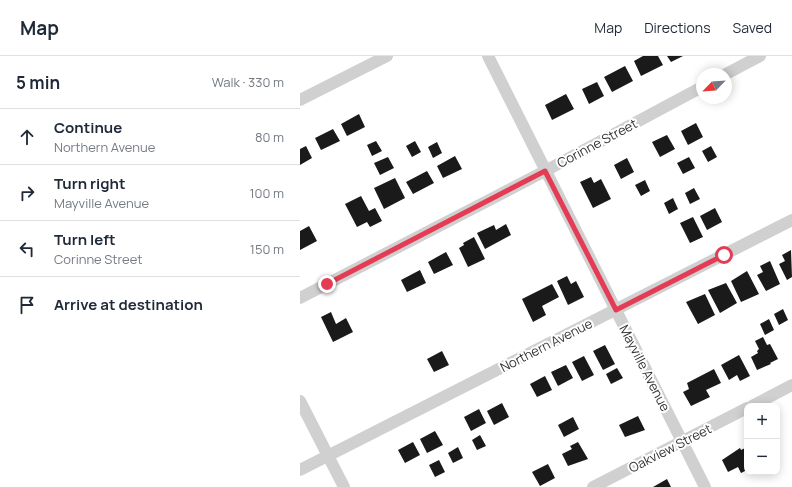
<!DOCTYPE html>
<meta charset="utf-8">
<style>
:root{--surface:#fff;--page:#f2f2f3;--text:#1f2937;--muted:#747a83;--line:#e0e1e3}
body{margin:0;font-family:Manrope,sans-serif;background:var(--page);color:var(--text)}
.controls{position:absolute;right:12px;bottom:12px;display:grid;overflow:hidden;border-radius:8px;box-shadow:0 2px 10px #0003}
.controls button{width:36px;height:36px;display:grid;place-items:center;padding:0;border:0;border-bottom:1px solid var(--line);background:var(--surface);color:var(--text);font:20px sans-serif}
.compass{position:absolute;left:396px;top:12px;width:36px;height:36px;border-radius:50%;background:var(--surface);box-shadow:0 2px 10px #0003;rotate:245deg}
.stop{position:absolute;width:12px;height:12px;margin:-9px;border:3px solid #e33c54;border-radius:50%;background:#fff}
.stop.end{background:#e33c54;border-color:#fff;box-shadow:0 1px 4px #0008}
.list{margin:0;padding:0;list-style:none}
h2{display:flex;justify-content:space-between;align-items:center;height:52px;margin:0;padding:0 16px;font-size:17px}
h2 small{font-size:13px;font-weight:400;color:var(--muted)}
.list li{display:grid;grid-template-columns:26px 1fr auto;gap:12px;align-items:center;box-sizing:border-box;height:56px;padding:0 16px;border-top:1px solid var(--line)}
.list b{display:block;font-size:15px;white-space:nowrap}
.list p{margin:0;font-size:13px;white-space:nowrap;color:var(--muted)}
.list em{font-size:13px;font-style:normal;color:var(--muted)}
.icon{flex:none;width:22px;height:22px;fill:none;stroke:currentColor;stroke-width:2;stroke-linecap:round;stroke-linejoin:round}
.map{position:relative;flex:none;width:492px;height:431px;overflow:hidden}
header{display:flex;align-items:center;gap:24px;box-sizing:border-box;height:56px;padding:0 20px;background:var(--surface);border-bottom:1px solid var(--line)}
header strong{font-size:19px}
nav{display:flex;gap:22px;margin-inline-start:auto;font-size:14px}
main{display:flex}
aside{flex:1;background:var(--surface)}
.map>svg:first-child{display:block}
.building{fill:#1a1a1a}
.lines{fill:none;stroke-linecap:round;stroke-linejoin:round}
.street{stroke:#d0d0d0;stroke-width:12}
.route{stroke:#e33c54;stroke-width:5}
.labels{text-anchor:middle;stroke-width:4;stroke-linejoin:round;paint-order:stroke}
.street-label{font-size:13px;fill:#333;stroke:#fff}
</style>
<header>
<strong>Map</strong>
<nav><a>Map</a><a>Directions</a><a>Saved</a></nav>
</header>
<main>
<aside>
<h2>5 min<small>Walk · 330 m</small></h2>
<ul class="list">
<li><svg class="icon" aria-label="ahead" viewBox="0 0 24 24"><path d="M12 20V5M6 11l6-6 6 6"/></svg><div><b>Continue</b><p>Northern Avenue</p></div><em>80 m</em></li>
<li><svg class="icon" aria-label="right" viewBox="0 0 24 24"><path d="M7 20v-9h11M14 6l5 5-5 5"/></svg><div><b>Turn right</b><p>Mayville Avenue</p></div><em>100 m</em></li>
<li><svg class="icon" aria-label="left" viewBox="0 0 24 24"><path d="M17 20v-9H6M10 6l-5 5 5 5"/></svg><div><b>Turn left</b><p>Corinne Street</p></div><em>150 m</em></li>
<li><svg class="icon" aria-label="arrive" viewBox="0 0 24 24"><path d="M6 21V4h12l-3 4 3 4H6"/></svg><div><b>Arrive at destination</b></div></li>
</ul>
</aside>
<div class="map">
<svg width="492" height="431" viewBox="0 0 492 431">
<rect width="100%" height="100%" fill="#fff"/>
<path class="building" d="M343,0H358L363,9L341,20L334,5Z
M367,0H383L371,6Z
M325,10L333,25L312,36L304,21Z
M297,26L304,40L289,48L282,33Z
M266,38L274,53L252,64L245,49Z
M59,58L65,71L47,80L41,68Z
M396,67L403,81L388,89L381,75Z
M33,73L40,85L21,94L15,82Z
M367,79L375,93L360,101L352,86Z
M76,85L82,95L72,100L67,89Z
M115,85L121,96L112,101L106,90Z
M137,86L142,97L133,102L128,91Z
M6,90L12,102L0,109V93Z
M411,90L417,101L408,106L402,95Z
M155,100L162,113L143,122L137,110Z
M88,101L94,112L80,119L74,107Z
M389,101L395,112L383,118L377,107Z
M327,102L334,116L321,123L314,109Z
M127,115L134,127L113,138L106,126Z
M291,121L294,127L301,123L311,143L293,152L280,126Z
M95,122L105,142L84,153L74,132Z
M345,124L350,135L341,140L335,129Z
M394,132L400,143L390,148L385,137Z
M61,140L69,155L75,152L82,165L70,171L67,166L57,171L45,148Z
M373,142L378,153L369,158L364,147Z
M415,152L422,166L407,174L400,160Z
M393,161L403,181L390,187L380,167Z
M206,168L211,179L185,193L177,177L194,169L196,174Z
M9,170L17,185L0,194V175Z
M174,181L185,203L168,211L159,192L164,189L163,187Z
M491,194L492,221L487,224L479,208L485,205L482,199Z
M146,196L153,209L134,218L128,206Z
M470,205L480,228L466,235L457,219L463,216L460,210Z
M120,214L126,227L107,236L101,224Z
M447,215L459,238L441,246L431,225Z
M267,220L271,228L276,225L284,241L268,249L257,225Z
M426,227L437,247L420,257L408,234Z
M252,228L259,241L242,250L246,259L233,266L222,243Z
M405,238L415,259L398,268L386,246Z
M483,253L488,264L479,269L474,258Z
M31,256L36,268L46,262L53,276L33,286L21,261Z
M469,263L474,274L465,279L460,268Z
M463,281L467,289L470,288L478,303L470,307L471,308L457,314L451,301L458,297L457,295L459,293L455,285Z
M305,289L315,308L303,314L293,295Z
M142,295L149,309L134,316L127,303Z
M439,299L450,320L440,325L437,319L429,324L421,309Z
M284,300L294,319L282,325L272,306Z
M266,309L273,322L258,330L251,316Z
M317,312L323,322L311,328L306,318Z
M414,313L421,327L406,334L410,341L391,350L383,336L389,333L387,327Z
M245,320L252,334L237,341L230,328Z
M202,347L209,361L194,369L187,355Z
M179,353L186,367L171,375L164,361Z
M338,360L345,374L325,381L319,369Z
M273,361L279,373L264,381L258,369Z
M135,375L143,389L127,397L120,383Z
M180,379L186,390L177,394L172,384Z
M113,386L120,399L105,407L98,394Z
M278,386L288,403L268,410L262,398L272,393L270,390Z
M158,391L163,402L153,407L148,397Z
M447,391V406L445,407L447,414L441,417L438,411L428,416L422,404L440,392L441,394Z
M139,404L145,416L135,421L129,409Z
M248,408L255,422L240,430L232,416Z
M367,423L371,431H353Z"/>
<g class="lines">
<path class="street" d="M188,0L405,431
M426,18L460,0
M0,44L87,0
M0,242L245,115L402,31
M0,345L44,431
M452,350L492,329
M0,414L492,164
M293,431L447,352"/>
</g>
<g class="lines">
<path class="route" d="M27,228L245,115L316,254L424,199"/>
</g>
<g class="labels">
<g class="street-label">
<text transform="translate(297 87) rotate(-28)" y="5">Corinne Street</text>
<text transform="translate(246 289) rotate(-27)" y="5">Northern Avenue</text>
<text transform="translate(345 312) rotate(63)" y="5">Mayville Avenue</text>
<text transform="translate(370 392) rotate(-27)" y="5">Oakview Street</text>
</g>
</g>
</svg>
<div class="controls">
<button>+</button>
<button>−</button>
</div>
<svg class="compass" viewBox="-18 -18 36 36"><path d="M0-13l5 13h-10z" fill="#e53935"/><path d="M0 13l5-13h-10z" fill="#747a83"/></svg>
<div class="stop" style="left:424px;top:199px"></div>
<div class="stop end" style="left:27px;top:228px"></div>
</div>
</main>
